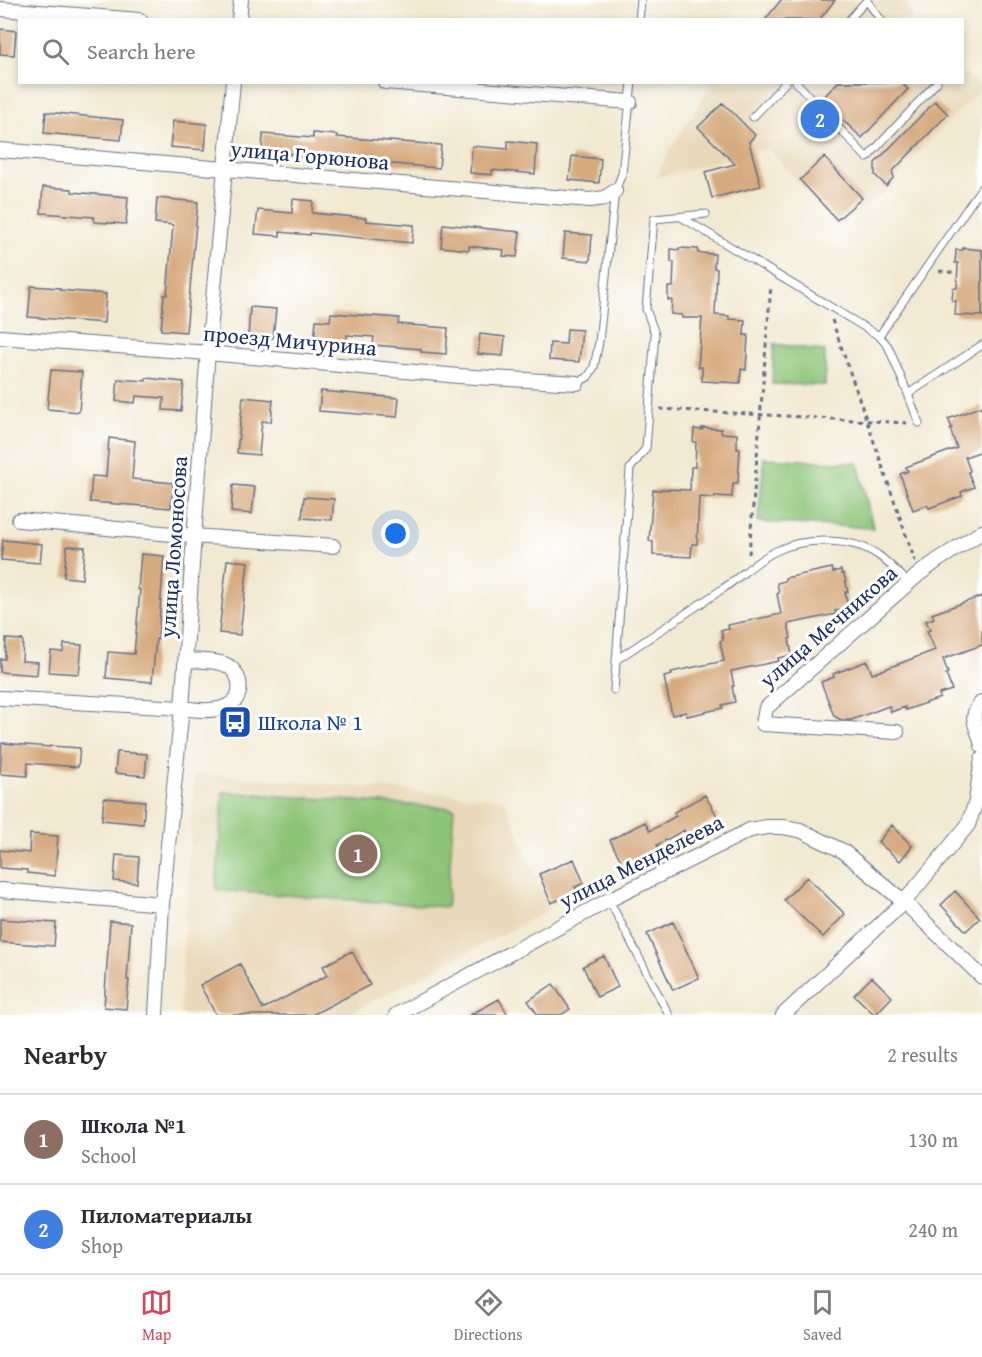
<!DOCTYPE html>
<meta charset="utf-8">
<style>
:root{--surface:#fff;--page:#f7f7f7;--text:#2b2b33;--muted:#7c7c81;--line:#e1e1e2;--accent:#d1495b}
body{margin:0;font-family:"Gentium Book Plus",serif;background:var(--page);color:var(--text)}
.you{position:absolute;left:396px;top:534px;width:21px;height:21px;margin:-15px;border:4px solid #fff;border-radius:50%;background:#1a73e8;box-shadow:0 0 0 9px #1a73e833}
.badge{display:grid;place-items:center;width:39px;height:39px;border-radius:50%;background:var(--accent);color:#fff;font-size:20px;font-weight:700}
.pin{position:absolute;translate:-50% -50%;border:3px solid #fff;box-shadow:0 2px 6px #0006}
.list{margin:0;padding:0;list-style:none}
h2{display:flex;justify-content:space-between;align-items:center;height:78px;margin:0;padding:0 24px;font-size:26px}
h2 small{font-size:20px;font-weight:400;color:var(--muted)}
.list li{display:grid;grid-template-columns:39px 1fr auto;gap:18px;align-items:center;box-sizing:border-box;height:90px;padding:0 24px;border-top:2px solid var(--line)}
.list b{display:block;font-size:22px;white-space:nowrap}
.list p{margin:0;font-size:20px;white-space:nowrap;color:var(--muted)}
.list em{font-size:20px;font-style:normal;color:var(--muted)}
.icon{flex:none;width:33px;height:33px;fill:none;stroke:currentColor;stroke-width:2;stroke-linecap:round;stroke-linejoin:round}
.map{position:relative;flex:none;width:982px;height:1015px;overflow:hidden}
.search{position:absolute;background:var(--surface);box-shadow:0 3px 9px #0003;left:18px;right:18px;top:18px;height:66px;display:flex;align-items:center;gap:15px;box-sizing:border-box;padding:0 21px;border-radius:0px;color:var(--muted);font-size:22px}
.sheet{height:258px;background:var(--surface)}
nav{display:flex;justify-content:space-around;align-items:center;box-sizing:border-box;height:84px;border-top:2px solid var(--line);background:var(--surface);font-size:16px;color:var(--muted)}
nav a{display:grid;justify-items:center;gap:3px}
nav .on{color:var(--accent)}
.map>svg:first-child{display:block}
.built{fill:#e8d9ba}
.green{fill:#8dc477;stroke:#547a6a;stroke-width:1.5}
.building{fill:#d7ab80}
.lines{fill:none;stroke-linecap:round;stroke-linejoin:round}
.service-casing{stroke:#667087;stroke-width:9}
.minor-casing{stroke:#667087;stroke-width:16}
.path{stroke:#667087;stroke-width:3;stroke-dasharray:4.5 4.5;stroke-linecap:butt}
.service{stroke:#fff;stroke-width:7}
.minor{stroke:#fff;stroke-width:14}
.labels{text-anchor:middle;stroke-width:6;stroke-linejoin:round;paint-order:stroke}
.street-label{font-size:22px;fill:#1b2f5e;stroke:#fff}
.transit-label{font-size:22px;fill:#164399;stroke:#fff;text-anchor:start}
</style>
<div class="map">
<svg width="982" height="1015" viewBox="0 0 982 1015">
<rect width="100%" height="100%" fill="#fff"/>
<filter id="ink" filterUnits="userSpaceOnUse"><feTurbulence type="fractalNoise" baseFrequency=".0167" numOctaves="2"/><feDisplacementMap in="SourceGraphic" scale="12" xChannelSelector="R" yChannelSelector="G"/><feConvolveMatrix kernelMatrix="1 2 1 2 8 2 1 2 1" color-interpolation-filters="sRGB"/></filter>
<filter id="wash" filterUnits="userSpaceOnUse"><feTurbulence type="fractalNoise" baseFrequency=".008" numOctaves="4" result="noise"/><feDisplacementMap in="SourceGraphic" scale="24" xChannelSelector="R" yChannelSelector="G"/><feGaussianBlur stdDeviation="1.35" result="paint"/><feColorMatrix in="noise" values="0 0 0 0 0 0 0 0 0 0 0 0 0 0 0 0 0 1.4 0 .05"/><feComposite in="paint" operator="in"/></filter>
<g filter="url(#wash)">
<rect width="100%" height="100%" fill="#f2e9d2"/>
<path class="built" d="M777,0H905L913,19L760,20Z
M963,71L982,88L904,166L892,188L836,226L770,150H759L656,178L668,152L713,83L962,82Z
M194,773L504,799L549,910L346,1015H180Z"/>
<path class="green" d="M774,344L825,351V385L772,384Z
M764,458L858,463L873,528L758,522Z
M223,792L454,808L447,907L216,890Z"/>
<g id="blocks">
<path class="building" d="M781,0H835L819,20H765Z
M0,29L16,31L14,55L0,54Z
M838,82H901L908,89L862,138L821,100Z
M935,101L948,114L892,172L894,177L886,186L875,175V163Z
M723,103L755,135L749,142L761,186L712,198L705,172L735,164L698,127Z
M46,112L123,120L121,140L44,133Z
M173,121L207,124L205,150L170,147Z
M313,133L337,135V137L441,145L439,168L334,159L311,157V156L262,151L263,134L313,138Z
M508,141L537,144L535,174L492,170V175L470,173L472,146L508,149Z
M572,156L601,159L599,183L569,180Z
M824,157L862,198L837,220L800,180Z
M43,187L72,189V192L128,197L126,224L94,222V217L41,213Z
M157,198L198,202L186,332L161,330L164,295H167L173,225L155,223Z
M293,199L313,201L312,213L366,218V221L414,225L412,243L310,233V235L280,232V236L255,234L258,210L292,213Z
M443,224L520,232L517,257L503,256L504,250L469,246V250L441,247Z
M565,233L592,235L590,261L563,258Z
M679,248L698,249V253L715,254L714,268L717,269L715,315L729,316V319L745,320L744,335H748L746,370L741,369L740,383L702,381V367H698L702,318H682V315L671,314L672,300H668V287H673L674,262H671V249L679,250Z
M963,248L982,250V316L955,315L956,301H952L953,288H957L958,263H955L956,250H963Z
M31,286L60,288V290L106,294L104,323L28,317Z
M250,307L276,309L273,338L248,336Z
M331,313L399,318L398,324L448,328L446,354L421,352V349L373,345L374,337L347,335L346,343L314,341L316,320L330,321Z
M567,329L582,330L579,362L549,360L550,343L566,344Z
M480,334L505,337L503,356L478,354Z
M51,370L82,372L79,412L47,409Z
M146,378L184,382L181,411L163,410L164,398L136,396L135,403L116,401L118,379L146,381Z
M321,391L399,398L397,417L319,411Z
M243,397L273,400L271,422L262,421L259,455L237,453Z
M982,406V451L965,457L970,471L968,472L974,487L961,492L962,496L929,508L927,505L913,510L900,474L908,471L906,467L957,448L950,429L952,428L948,419Z
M702,428L721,429V433L737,434V449H740L738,483H733L732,497L715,496L714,498L699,497L697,544H692L691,557L653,555V542L649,541L653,490H661V489L690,490L691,467H695L696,442H693L694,429L702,430Z
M109,438L135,441L132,479L173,483L171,508L90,502L92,476L106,477Z
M233,485L255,487L252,514L231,512Z
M304,497L334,499L332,520L302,518Z
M3,540L42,544L40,563L1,560Z
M67,546L85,547L82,579L64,577Z
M141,554L164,556L158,639H156L152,682L106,678L108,652L134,654L140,590L138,589Z
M227,560L248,562L240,635L219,633Z
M832,568L833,572L841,570L842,574H844L848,592H845L848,608L835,611L836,614L788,624L791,638L789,639L792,655L778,658L779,661L731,671L734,686H732L735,702L722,705L723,708L687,716L686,712L672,715L664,677L672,675L671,672L724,661L720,641L723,640L721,630L729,629L728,625L781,614L777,594L779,593L777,583L785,581V578Z
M982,596V645L943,659L948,673L946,674L952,690L939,694L940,698L906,710L905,707L891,712L889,706L851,720H841L834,716L821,682L834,677L833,674L867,661L872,674L935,650L927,631L930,630L926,621L934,618L932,614Z
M6,639L23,640L22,661L38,662L37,675L0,672V659H5Z
M64,644L82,645L79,674L49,672L51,651L63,652Z
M2,743L50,747V746L80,748L78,767L28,763L27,776L0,774Z
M117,752L147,754L145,776L115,773Z
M705,795L718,818L687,836L684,830L657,845L660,850L625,868L610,840L645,822L650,831L676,816L674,812Z
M104,798L145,801L143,824L102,820Z
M892,825L912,846L900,861L878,842Z
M30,834L58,836L55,876L27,873V870L0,868V850L29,853Z
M116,855L139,857L137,883L114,881Z
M574,859L584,883L575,887L578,892L551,903L539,874Z
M807,877L845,914L823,937L784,900Z
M955,891L980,918L966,931L941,905Z
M0,919L56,923L54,946L0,942Z
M110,921L131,923L127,980H129L126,1009L104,1007Z
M673,922L699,978L673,990L647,934Z
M352,951L370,985L312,1015H216L200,985L240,964L263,1009L328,975L323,966Z
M604,956L618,987L597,997L583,966Z
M872,977L892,997L875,1015L854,995Z
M553,984L570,1009L561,1015H538L528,1001Z
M499,999L508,1015H470Z"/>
</g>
</g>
<g filter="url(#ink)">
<use href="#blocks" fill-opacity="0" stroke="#667087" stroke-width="1.5"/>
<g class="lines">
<g class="service-casing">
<path id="service" d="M867,1L881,20
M639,20L641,0
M849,20L867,0
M796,82L867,158L937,82
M753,117L786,82
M681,217L879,336L888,346L908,394
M879,336L982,187
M577,383L588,377L594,367L599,342L615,191L622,174L632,82
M919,423L908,394L982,345
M616,660C652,636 688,612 724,588C741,576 757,560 776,551C804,537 852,537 878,555C889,563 899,574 909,583
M614,690L630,469L646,448L655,334L646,309L654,219L706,214
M609,900L669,1015"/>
</g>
<g class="minor-casing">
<path id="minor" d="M0,9L140,20
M239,20L241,0
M385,82L630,102
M0,150L590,200L605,198L615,191
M0,337L208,353L459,376L577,383
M19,520L194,536L333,546
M0,698L182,708C196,710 211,712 225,707C246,700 243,671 224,664C212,660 198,661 186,660
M982,702C966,718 979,728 982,746
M897,732L763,724L766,708L919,574L938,560L982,532
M0,890L162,904
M156,1015L162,904L182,708L194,536L207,364L233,82
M396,1015L609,900L750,830L767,827H783L800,830L843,851L904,902L982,977
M783,1015L904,902L968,825L976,801L982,759"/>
</g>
<path class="path" d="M939,271L958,273
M832,320L915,561
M660,409L908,423
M749,554L771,285"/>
<use href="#service" class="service"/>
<use href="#minor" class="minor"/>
</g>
</g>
<defs>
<g id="bus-square" transform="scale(1.725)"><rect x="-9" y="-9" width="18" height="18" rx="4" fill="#1a4fb4" stroke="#fff"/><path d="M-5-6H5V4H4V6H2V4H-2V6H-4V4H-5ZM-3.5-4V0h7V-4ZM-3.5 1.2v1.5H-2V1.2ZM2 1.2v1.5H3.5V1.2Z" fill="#fff"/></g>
</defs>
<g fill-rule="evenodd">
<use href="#bus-square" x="235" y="722"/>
</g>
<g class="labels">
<g class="street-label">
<text transform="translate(310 155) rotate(5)" y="8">улица Горюнова</text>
<text transform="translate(290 340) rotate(5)" y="8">проезд Мичурина</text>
<text transform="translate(173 547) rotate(-86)" y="8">улица Ломоносова</text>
<text transform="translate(828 626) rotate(-41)" y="8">улица Мечникова</text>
<text transform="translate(641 861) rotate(-27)" y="8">улица Менделеева</text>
</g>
<g class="transit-label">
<text x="258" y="730">Школа № 1</text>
</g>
</g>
</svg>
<div class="you"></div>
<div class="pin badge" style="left:358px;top:854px;background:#8d6e63">1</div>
<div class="pin badge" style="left:820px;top:119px;background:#3f7fe0">2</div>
<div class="search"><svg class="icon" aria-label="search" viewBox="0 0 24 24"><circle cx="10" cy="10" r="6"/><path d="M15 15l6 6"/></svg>Search here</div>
</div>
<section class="sheet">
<h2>Nearby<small>2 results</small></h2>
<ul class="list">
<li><span class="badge" style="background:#8d6e63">1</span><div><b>Школа №1</b><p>School</p></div><em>130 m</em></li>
<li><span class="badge" style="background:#3f7fe0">2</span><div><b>Пиломатериалы</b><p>Shop</p></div><em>240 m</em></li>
</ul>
</section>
<nav>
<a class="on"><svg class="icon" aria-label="map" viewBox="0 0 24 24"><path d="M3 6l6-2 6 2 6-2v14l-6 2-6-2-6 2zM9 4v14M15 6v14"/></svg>Map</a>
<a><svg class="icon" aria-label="directions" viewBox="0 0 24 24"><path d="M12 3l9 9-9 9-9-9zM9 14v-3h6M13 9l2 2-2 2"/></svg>Directions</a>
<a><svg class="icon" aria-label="saved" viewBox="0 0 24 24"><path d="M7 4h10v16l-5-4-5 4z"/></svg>Saved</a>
</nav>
